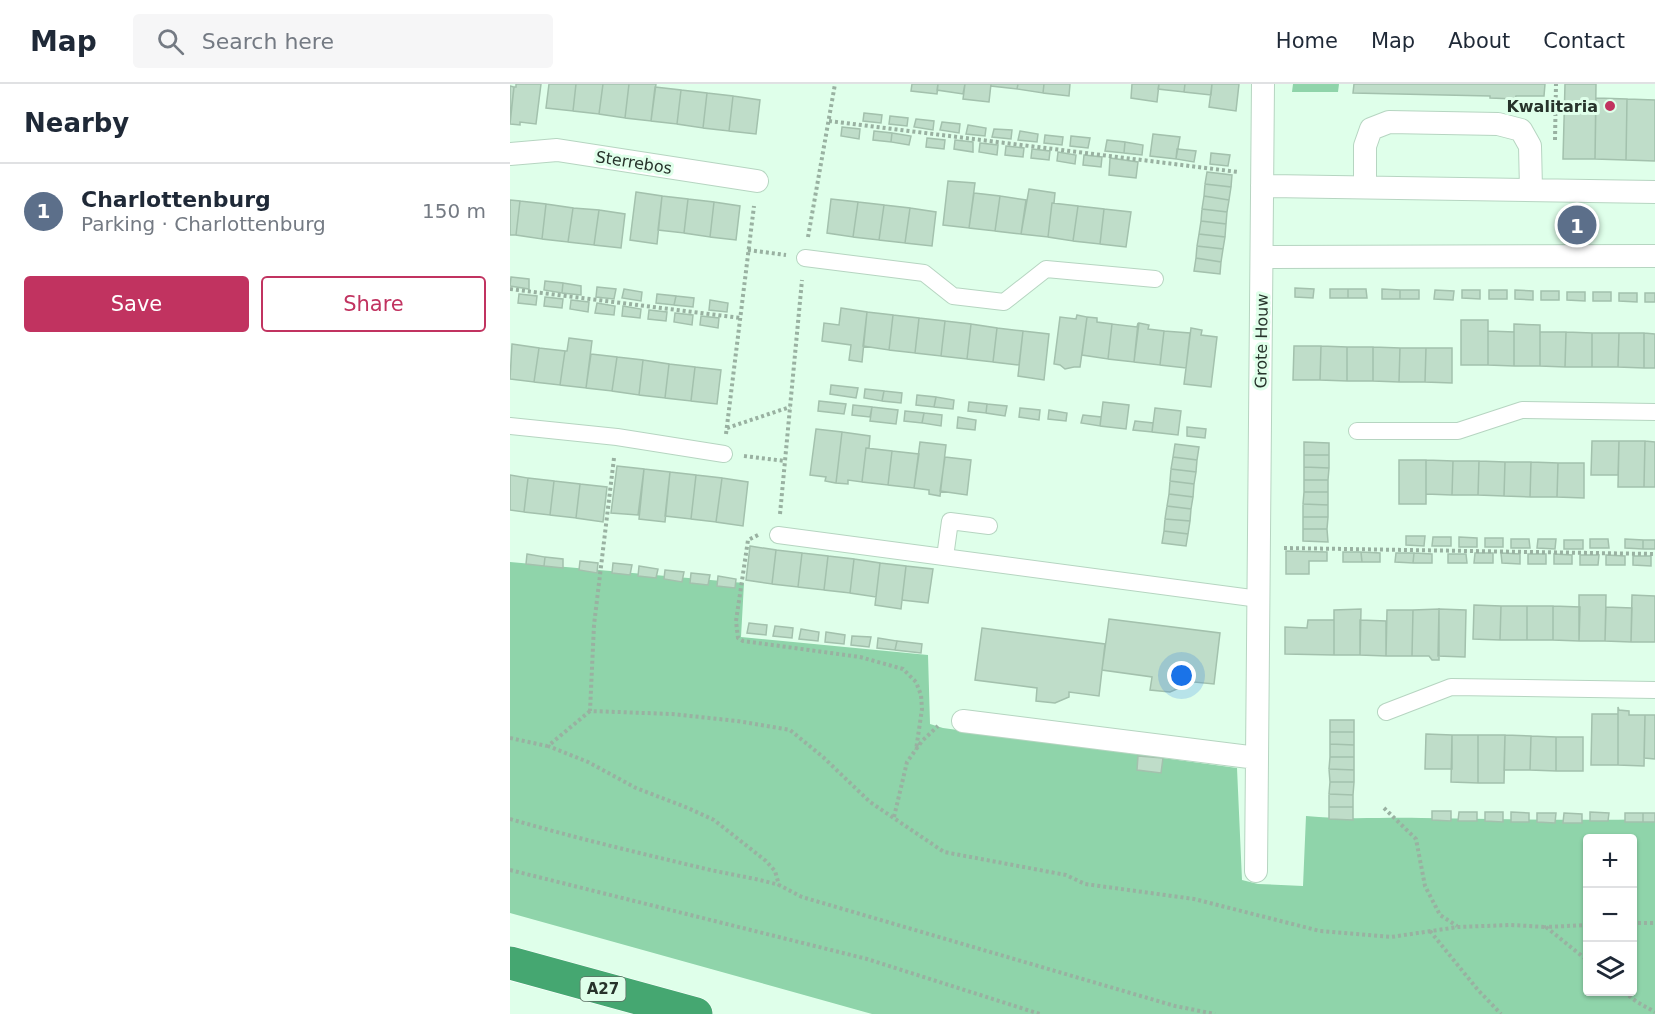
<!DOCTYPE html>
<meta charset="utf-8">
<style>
:root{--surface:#fff;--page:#f6f6f7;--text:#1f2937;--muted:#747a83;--line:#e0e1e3;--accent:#c13360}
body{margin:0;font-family:"DejaVu Sans",sans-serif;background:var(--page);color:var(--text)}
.controls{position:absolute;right:18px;bottom:18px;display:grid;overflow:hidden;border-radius:6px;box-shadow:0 2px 4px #0004}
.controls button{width:54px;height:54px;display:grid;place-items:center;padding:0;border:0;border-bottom:2px solid var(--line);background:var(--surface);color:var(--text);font:30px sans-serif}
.you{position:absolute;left:672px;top:592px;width:21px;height:21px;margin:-15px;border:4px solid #fff;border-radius:50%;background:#1a73e8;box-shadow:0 0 0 9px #1a73e833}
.badge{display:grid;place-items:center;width:39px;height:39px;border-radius:50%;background:var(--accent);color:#fff;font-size:20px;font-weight:700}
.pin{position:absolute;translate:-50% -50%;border:3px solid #fff;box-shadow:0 2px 6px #0006}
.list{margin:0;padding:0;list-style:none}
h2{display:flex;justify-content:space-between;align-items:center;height:78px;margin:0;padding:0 24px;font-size:26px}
h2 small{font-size:20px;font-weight:400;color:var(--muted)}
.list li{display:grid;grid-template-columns:39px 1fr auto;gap:18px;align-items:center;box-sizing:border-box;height:96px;padding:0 24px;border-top:2px solid var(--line)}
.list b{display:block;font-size:22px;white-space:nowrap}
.list p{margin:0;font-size:20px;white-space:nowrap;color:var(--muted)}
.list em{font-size:20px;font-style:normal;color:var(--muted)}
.actions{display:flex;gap:12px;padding:18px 24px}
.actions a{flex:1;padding:14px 0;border:2px solid var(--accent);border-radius:6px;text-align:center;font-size:21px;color:var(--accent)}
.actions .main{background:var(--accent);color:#fff}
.icon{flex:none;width:33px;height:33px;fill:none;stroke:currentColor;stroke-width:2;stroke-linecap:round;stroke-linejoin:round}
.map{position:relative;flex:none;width:1145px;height:930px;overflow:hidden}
header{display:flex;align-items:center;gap:36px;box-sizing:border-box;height:84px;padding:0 30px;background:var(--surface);border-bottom:2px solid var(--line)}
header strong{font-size:28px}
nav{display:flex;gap:33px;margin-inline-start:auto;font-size:21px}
.search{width:420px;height:54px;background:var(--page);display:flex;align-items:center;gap:15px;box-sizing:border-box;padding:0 21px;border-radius:6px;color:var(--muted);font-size:22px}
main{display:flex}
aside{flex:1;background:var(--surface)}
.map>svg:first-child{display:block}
.green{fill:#8fd4aa;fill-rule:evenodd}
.building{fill:#bfddc9;stroke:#a3c1ad;stroke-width:1.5}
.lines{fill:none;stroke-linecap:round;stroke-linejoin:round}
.pedestrian-casing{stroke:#b6d5c1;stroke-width:18}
.minor-casing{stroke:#b6d5c1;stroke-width:24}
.motorway-casing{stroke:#fff;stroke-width:34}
.path{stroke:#99b1a1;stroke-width:4;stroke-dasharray:3 3;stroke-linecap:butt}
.pedestrian{stroke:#fff;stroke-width:16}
.minor{stroke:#fff;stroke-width:22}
.motorway{stroke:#45a771;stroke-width:33}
.poi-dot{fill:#c13360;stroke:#dfffea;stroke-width:2}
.labels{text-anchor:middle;stroke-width:6;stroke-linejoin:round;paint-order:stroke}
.shield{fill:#dfffea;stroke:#5e7064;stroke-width:1.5}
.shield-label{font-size:15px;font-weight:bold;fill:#27332b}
.poi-label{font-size:16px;font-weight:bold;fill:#27332b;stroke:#dfffea;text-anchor:end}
.street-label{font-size:16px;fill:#27332b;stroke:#dfffea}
</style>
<header>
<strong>Map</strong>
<div class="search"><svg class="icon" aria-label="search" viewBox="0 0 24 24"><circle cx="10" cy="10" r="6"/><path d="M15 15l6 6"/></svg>Search here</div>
<nav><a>Home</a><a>Map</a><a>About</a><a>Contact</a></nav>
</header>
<main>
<aside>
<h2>Nearby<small></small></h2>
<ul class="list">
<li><span class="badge" style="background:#5c6f8a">1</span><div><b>Charlottenburg</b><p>Parking · Charlottenburg</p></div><em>150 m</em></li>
</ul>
<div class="actions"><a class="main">Save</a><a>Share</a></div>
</aside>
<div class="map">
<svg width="1145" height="930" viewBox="0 0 1145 930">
<rect width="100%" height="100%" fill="#dfffea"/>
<path class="green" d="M783,0H829L828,8H782Z
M0,478L234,499L231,553L418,571L420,640L433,644L727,684L732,796L748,800L793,802L796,732C836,736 871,733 911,734C989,735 1067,737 1145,735V930H362L0,829ZM1078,754H1122V908H1078Z"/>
<path class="building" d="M6,0H31L26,40L10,38V41L0,40L4,3H6Z
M39,0H66L63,27L36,24Z
M66,0H93L89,30L63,27Z
M93,0H119L115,34L89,30Z
M119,0H146L141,37L115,34Z
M428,0H455L453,10L427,6Z
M428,0L427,10L401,7L402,0Z
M455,0H481L479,18L453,15Z
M481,0H508L507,5L481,2Z
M508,0H534L533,9L507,5Z
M534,0H560L559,12L533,9Z
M622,0H649L647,18L621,14Z
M649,0H675L674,8L648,5Z
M675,0H702L701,11L674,8Z
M702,0H729L726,27L699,23Z
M844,0H1035L1034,12H1006L1005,15L980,14V12L843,9Z
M1055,0H1086L1085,75H1053Z
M0,2L4,3L0,36Z
M145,3L171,6L167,40L141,37Z
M171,6L197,9L193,44L167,40Z
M197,9L223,12L219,47L193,44Z
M223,12L250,16L246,50L219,47Z
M1086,14L1117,15L1116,76L1085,75Z
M1117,15L1145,16V77L1116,76Z
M354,29L372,31L371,39L353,37Z
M380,32L398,34L397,42L379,40Z
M406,35L424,37L423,46L404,43Z
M432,38L450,40L449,49L430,46Z
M458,41L476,44L475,52L456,50Z
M332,43L350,45L349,55L331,52Z
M484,45L502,46L501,55L482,53Z
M364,47L382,49L381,58L363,56Z
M510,47L528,50L527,58L508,56Z
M382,49L401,52L399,61L381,58Z
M643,50L670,53L666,75L640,72Z
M535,51L553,53L552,61L534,59Z
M561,52L580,54L578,64L560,62Z
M417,54L435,56L434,65L416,63Z
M445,56L463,58V68L444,65Z
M597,56L615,58L614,69L595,67Z
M615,58L633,61L632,71L614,69Z
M470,59L488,61L487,71L469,68Z
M496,62L514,64L513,73L495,71Z
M522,65L540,67L539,76L521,74Z
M667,65L686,67L684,78L666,75Z
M548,68L566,71L565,80L547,77Z
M701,69L720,71L718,82L700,80Z
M574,71L592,73L591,83L573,81Z
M600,74L628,78L626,94L599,91Z
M697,88L722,91L721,103L695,100Z
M438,97L465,99L459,144L433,141Z
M695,100L721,103L719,116L694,112Z
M519,105L545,109L544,119H542L538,153L511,150Z
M126,108L152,112L147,160L120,156Z
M464,109L490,112L485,147L459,144Z
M152,112L178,115L174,149L148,146Z
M490,112L516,116L511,150L485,147Z
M694,112L719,116L717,128L692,125Z
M178,115L204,118L200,153L174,149Z
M321,115L348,118L343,153L317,149Z
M0,116L10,117L6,151H0Z
M10,117L36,120L32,155L6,151Z
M204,118L230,122L226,156L200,153Z
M348,118L374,121L369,156L343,153Z
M542,119L568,122L563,157L538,153Z
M36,120L63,124L58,158L32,155Z
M374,121L400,124L395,159L369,156Z
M568,122L594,125L590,160L563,157Z
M63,124L89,126L84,161L58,158Z
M400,124L426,128L422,162L395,159Z
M594,125L621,128L616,163L590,160Z
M692,125L717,128L716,140L691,137Z
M89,126L115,130L111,164L84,161Z
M691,137L716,140L715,153L689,150Z
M689,150L715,153L713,165L687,162Z
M687,162L713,165L711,178L686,174Z
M686,174L711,178L710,190L684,187Z
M1,193L19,195V205L0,202Z
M35,197L53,199L52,209L34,206Z
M53,199L71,202V211L52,209Z
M87,203L106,205L104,215L86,213Z
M785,204L804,205L803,214L785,213Z
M114,205L132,208L131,217L112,214Z
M820,205H838V214H820Z
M838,205H856L857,214H838Z
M872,205L890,206V215H872Z
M890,206H909V215H890Z
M925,206L944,207L943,216L924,215Z
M952,206H970V215L952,214Z
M979,206H997V215H979Z
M1005,206L1023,207V216L1005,215Z
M1031,207H1049V216H1031Z
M1057,208H1075V217L1057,216Z
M1083,208H1101V217H1083Z
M1109,209H1127V218L1109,217Z
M1135,209H1145V218H1135Z
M9,210L27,212L26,221L8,219Z
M147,210L166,212L164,221L146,219Z
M166,212L184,214L183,223L164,221Z
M35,213L53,215L52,224L34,222Z
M61,216L79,218L78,228L60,225Z
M200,216L218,219L217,228L199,226Z
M87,219L105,222L104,231L85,229Z
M113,222L131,225L130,234L112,232Z
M331,224L357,228L352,278L339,276L341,261L312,257L314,239L329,241Z
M139,226L157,228L156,237L138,235Z
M357,228L383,231L379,266L353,262Z
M165,229L183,231L182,241L164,238Z
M383,231L409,234L405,269L379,266Z
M567,231L577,233L570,283H564L555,285L550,281L544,280L550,233L566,235Z
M191,232L209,234L208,244L190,241Z
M577,233L587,234V238L602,240L598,275L572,271Z
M409,234L435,237L431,272L405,269Z
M951,236H978V281H951Z
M435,237L461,240L457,275L431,272Z
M628,239L624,278L598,275L602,240L627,243Z
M629,239L639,241L638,245L654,247L650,281L624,278Z
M461,240L487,244L483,278L457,275Z
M1004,240L1030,241V282H1004Z
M487,244L513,247L509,281L483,278Z
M681,244L692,246L691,251L707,253L701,303L674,300Z
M513,247L539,250L534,296L508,292Z
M654,247L680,249L676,284L650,281Z
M978,247L1004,248V282L978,281Z
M1030,248H1056L1055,283L1030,282Z
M1056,248L1082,249V283H1055Z
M1082,249H1109L1108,283H1082Z
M1109,249H1134V284L1108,283Z
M1134,249L1145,250V284H1134Z
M59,254L82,257L76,304L50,301L55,267H57Z
M2,260L29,264L24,298L0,295Z
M784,262H811L810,296H783Z
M811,262L837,263V297L810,296Z
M837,263H863V297H837Z
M863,263L890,264L889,298L863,297Z
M29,264L55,267L50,301L24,298Z
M890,264H916L915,298H889Z
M916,264H942V299L915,298Z
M81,270L107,273L102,307L76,304Z
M107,273L133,276L129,311L102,307Z
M133,276L159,280L155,314L129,311Z
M159,280L185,283L181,317L155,314Z
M185,283L211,286L207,320L181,317Z
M321,301L348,304L346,314L320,310Z
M355,305L374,307L372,317L354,314Z
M374,307L392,309L391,319L372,317Z
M407,311L426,313L424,323L406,321Z
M426,313L444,316L443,325L424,323Z
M309,317L336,320L334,330L308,327Z
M459,318L477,320L476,329L458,327Z
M593,318L619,321L616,345L590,342Z
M477,320L497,322L495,332L476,329Z
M343,321L362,323L360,333L342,331Z
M362,323L388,326L386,340L360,337Z
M510,324L530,326L529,336L509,333Z
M645,324L671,327L668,351L642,348Z
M539,326L557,329L556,337L538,335Z
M395,327L414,329L412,339L394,337Z
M414,329L432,331L431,342L412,339Z
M573,331L591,333L590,342L571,339Z
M448,333L466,336L465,346L447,344Z
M625,337L643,339L642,348L623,346Z
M677,343L696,345L695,354L677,352Z
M306,345L332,348L326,399L315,397L316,393L300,391Z
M332,348L360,352L359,364H356L352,398L338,396V400L326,399Z
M1082,357H1109L1108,391H1081Z
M1109,357H1135L1134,403H1108Z
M1135,357L1145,358V403H1134Z
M410,358L436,361L430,412L419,410V406L404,404Z
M794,358L819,359V371H794Z
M665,360L689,363L687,376L663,373Z
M356,364L382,367L378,401L352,398Z
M382,367L409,370L404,404L378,401Z
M794,371H819V384L794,383Z
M435,373L461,376L457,411L430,407Z
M663,373L687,376L686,388L661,385Z
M889,376H916V420H889Z
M916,376L943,377L942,411L916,410Z
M943,377H969L968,411H942Z
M969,377L995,378L994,412L968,411Z
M995,378H1021L1020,413L994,412Z
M1021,378L1048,379L1047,413H1020Z
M1048,379H1074V414L1047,413Z
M107,382L134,385L128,431L101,429Z
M794,383L819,384L818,396H794Z
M134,385L160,388L155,438L129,435Z
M661,385L686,388L684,400L660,397Z
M160,388L186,391L181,435L155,432Z
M0,391L18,394L14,428L0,426Z
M186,391L212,394L206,438L181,435Z
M18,394L44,397L40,431L14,428Z
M212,394L238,398L233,442L206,438Z
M794,396H818V408H794Z
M44,397L70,400L66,434L40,431Z
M660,397L684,400L683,413L659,410Z
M70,400L97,403L93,438L66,434Z
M794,408H818V421L793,420Z
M659,410L683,413L681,425L657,422Z
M793,420L818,421V433H793Z
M657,422L681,425L680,437L655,435Z
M793,433H818L817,445H793Z
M655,435L680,437L678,450L654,447Z
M793,445H817L818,458L793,457Z
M654,447L678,450L676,462L652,459Z
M896,452H915L914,462L896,461Z
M923,453H941V462H922Z
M949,453L967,454V463H949Z
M975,454H993V463H975Z
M1001,455H1019L1020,464H1001Z
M1028,455H1046L1045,465L1027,464Z
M1080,455H1098L1099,464H1080Z
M1115,455L1133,456V465L1115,464Z
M1054,456H1073V465H1054Z
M1133,456H1145V465H1133Z
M240,462L266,466L262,500L236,496Z
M266,466L292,469L288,503L262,500Z
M776,467L817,468V477H799V490H776Z
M833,468H851L852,478H833Z
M851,468L870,469V478H852Z
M292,469L318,472L314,506L288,503Z
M886,469H904L903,479L885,478Z
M904,469L922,470V479H903Z
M965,469H983V479H964Z
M991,469L1010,470V480L992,479Z
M17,470L35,473L34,482L16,480Z
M938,470H956L957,479H938Z
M1018,470H1036V480H1018Z
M1044,470L1062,471V480H1044Z
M1070,471H1089L1088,481H1070Z
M1096,471L1115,472V481H1096Z
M318,472L344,475L340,509L314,506Z
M1123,472H1141V482L1123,481Z
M35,473L53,475V484L34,482Z
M344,475L370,479L366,513L340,509Z
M70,477L88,479L87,489L69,486Z
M103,479L122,481L120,491L102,489Z
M370,479L396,482L391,525L365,521Z
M129,482L148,485L146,494L128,492Z
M396,482L423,485L418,519L392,516Z
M155,486L174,488L172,498L154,495Z
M181,489L200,491L198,501L180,499Z
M208,492L226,495L225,504L207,502Z
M1069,511H1096L1095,557H1069Z
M1122,511L1145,512V558H1121Z
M964,521L991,522L990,556L963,555Z
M991,522H1017V556H990Z
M1017,522H1043V556H1017Z
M1043,522L1070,523L1069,557L1043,556Z
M1096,523L1122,524L1121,558L1095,557Z
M851,525L850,571H824V526Z
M929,525V576H922L919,572H902L903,526Z
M929,525L956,526L955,573L928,572Z
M877,526H903L902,572H876Z
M599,535L710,549L704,600L674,597V602L660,608L640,606L642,593L592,586Z
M798,536H824V571L775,570V543L797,544Z
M850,536L876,537V572L850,571Z
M239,539L257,541L256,551L237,549Z
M265,542L283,544L282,554L263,552Z
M472,544L595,560L589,612L559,608V613L545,619L526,617L527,604L465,596Z
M291,545L309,548L308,557L289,555Z
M316,548L335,551L334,560L315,558Z
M342,552L361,553L359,563L341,561Z
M368,554L387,557L385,566L367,564Z
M387,557L412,560L411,569L385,566Z
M1108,623L1109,626L1119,627V631H1135L1134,682L1108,681Z
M1082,630H1108V681H1081Z
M1135,631H1145V675L1134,674Z
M820,636H844V648H820Z
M820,648H844V661L820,660Z
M916,650L942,651V685H915Z
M942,651H968V699L941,698Z
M968,651H995L994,699H968Z
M995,651L1021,652L1020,686H994Z
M1021,652L1046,653V687L1020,686Z
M1046,653H1073V687H1046Z
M820,660L844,661V673H820Z
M628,672L653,674L651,689L627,686Z
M820,673H844V686L819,685Z
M819,685L844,686V698H820Z
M820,698H844L843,711L819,710Z
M819,710L843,711V723H819Z
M819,723H843V736L819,735Z
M922,727H941V737L922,736Z
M949,728H967V737H948Z
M975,728H993V738L975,737Z
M1001,728L1019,729V738H1001Z
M1080,728L1099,729L1098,737H1080Z
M1027,729H1046L1045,739L1027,738Z
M1054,729L1072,730V739H1053Z
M1115,729H1133V738H1115Z
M1133,729H1145V738H1133Z"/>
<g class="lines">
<g class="pedestrian-casing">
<path id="pedestrian" d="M295,174L414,189L443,212L494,218L536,185L645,195
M0,342L107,353L214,370
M847,347H948L1012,326L1145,328
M268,451L749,515
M435,473L440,437L479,442
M876,628L941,603L1145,606"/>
</g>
<g class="minor-casing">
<path id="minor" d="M0,70L47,66L247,97
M752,102L1145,108
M855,103V62L861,45L879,38L988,40L1011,46L1020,62L1021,105
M752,173L1145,172
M453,637L747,674
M746,787L753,0"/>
</g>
<g class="motorway-casing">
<path id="motorway" d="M0,879L186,930"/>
</g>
<path class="path" d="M319,37L728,88
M1045,56L1046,0
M298,153L325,0
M238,166L276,171
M0,205L231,234
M217,344L280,323
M216,350L244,122
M234,372L275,377
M104,374L84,541L80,627L162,630L227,637L280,646L313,673L360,718L434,768L556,791L575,800L684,815L810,847L881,853L948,843L1001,841L1036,843
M270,430L292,196
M248,451L238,456L226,537L228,554L233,557L350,573L393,585L406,598L411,611L412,625L406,666
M774,464L1145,470
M80,627L38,662L78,678L126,704L178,724L204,736L256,777L265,787L269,801L292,813L665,922L705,930
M0,654L37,662
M874,724L906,755L915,802L930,831L947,842
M384,733L397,678L412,657L428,642
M0,735C62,753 125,768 188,783C215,790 242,793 269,801
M0,786L357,875L530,930
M1122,839H1145
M1078,841L1036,843L1078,877
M920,847L968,906L991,930
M1114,908L1127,918L1145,928"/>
<use href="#pedestrian" class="pedestrian"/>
<use href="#minor" class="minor"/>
<use href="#motorway" class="motorway"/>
</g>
<circle class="poi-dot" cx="1100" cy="22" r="6"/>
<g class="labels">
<rect class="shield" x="70.5" y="893" width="45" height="24" rx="4.5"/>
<g class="shield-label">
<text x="93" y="910">A27</text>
</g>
<g class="poi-label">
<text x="1088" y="28">Kwalitaria</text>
</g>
<g class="street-label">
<text transform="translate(124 78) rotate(9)" y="6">Sterrebos</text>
<text transform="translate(751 257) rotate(-89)" y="6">Grote Houw</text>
</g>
</g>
</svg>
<div class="controls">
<button>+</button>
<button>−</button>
<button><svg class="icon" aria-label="layers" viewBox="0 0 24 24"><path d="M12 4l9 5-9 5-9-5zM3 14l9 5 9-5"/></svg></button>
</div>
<div class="you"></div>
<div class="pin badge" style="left:1067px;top:141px;background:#5c6f8a">1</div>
</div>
</main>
